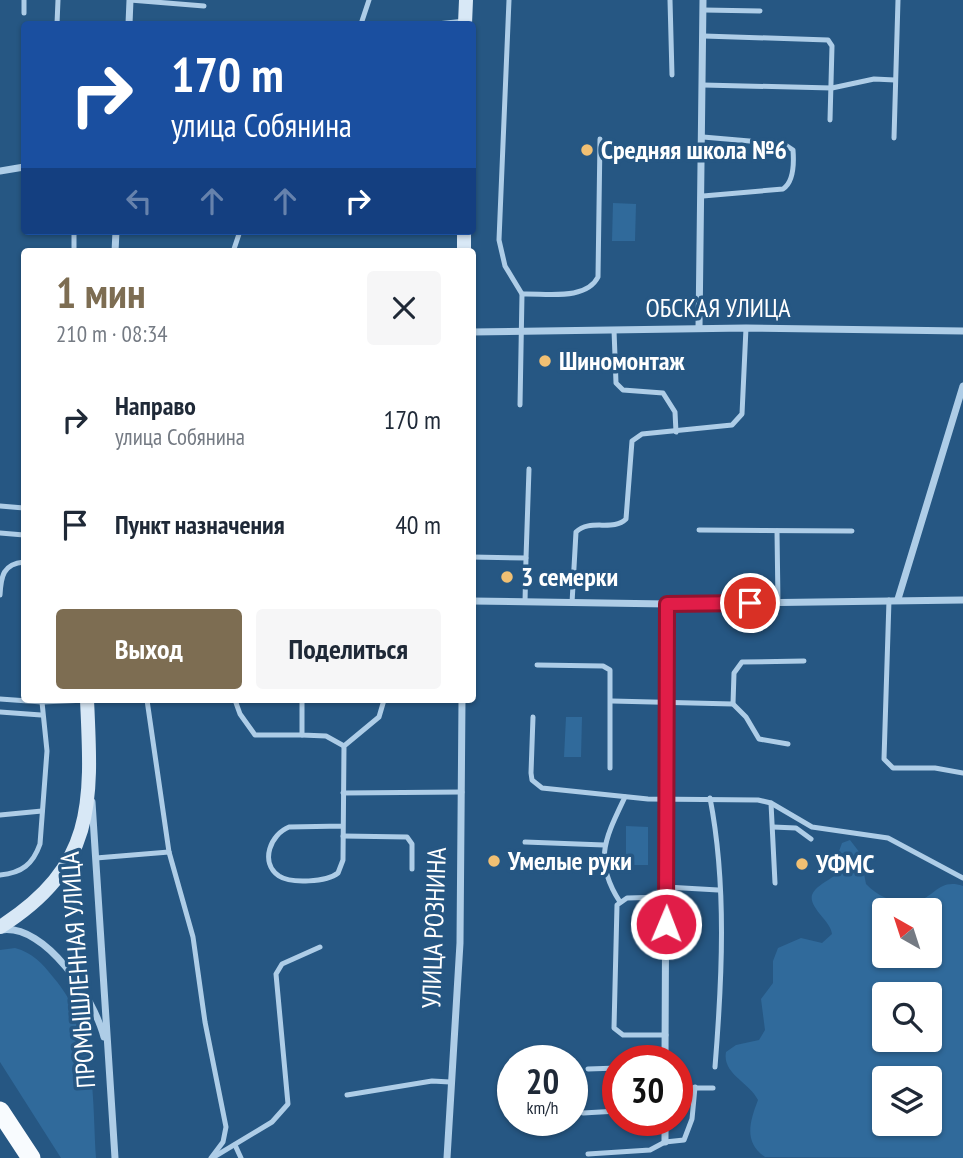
<!DOCTYPE html>
<html lang="ru">
<head>
<meta charset="utf-8">
<style>
	body { margin:0; font-family:"PT Sans Narrow",sans-serif; background:#f6f6f7; color:#1f2937; height:100vh; display:flex; flex-direction:column; font-size:26px; white-space:nowrap }
	* { box-sizing:border-box; margin:0 }
	p { font-size:23px; color:#747a83 }
	.icon { flex:none; width:38px; height:38px; fill:none; stroke:currentColor; stroke-width:2; stroke-linecap:round; stroke-linejoin:round }
	.map { position:relative; flex:1; overflow:hidden }
	.panel { position:absolute; left:21px; top:248px; width:455px; height:455px; display:flex; flex-direction:column; background:#fff; border-radius:7px; box-shadow:0 2px 5px #0004 }
	.panel>* { flex:none }
	.guide { position:absolute; left:21px; top:21px; width:455px; height:214px; border-radius:7px; box-shadow:0 2px 5px #0004; background:#1a4fa0; color:#fff; overflow:hidden }
	.needle { width:46px; rotate:321deg }
	.tools { position:absolute; left:872px; top:898px; display:grid; gap:14px }
	.tools a { display:grid; place-items:center; width:70px; height:70px; border-radius:7px; background:#fff; box-shadow:0 2px 5px #0004; font-size:35px }
	.speed { position:absolute; left:497px; top:1045px; display:flex; gap:14px; font-size:35px; font-weight:700; text-align:center }
	.speed>* { display:grid; place-content:center; width:91px; height:91px; border-radius:50%; background:#fff; box-shadow:0 2px 5px #0004; line-height:1 }
	.speed small { font-size:18px; font-weight:400 }
	.speed .limit { border:10px solid #d22; background:#fff; color:#111 }
	.pin { position:absolute; display:grid; place-items:center; width:60px; height:60px; color:#fff; margin:-30px; border:4px solid #fff; border-radius:50%; box-shadow:0 2px 7px #0007 }
	.me { position:absolute; width:77px; margin:-38px; rotate:1deg; stroke-linejoin:round; filter:drop-shadow(0 0 5px #0008) }
	.turn { display:flex; align-items:center; gap:24px; height:147px; padding:0 35px; font-size:32px }
	.turn .icon { width:91px; height:91px; stroke-width:2.5 }
	.turn b { display:block; font-size:49px; line-height:60px }
	.lanes { display:flex; align-items:center; height:66px; padding:0 35px; background:#0003; justify-content:center; gap:35px; direction:ltr }
	.lanes .off { opacity:.35 }
	.round { display:grid; place-items:center; flex:none; width:74px; height:74px; border-radius:7px; background:#f6f6f7 }
	.summary { display:flex; align-items:center; justify-content:space-between; height:119px; padding:0 35px }
	h1 { font-size:42px; font-weight:800; line-height:52px; color:#7d6d52 }
	.button { display:flex; gap:14px; margin-top:auto; padding:14px 35px }
	.button a { flex:1; height:80px; border-radius:7px; background:#7d6d52; color:#fff; font-size:28px; font-weight:800; line-height:80px; text-align:center }
	.button a+a { background:#f6f6f7; color:#1f2937 }
	ul { padding:0; list-style:none }
	li { display:flex; align-items:center; gap:21px; height:105px; padding:0 35px }
	li div { flex:1 }
	li b { display:block; font-size:26px }
	li em { font-style:normal }
	.map>svg:first-child { display:block }
	.green { fill:#306a9b; fill-rule:evenodd }
	.lines { fill:none; stroke-linecap:round; stroke-linejoin:round }
	.service { stroke:#aecde7; stroke-width:5 }
	.minor { stroke:#aecde7; stroke-width:7 }
	.secondary { stroke:#d8e8f6; stroke-width:14 }
	.trunk { stroke:#f8fbfe; stroke-width:19 }
	.route-casing { stroke:#92132f; stroke-width:18 }
	.route { stroke:#e11d48; stroke-width:12 }
	.poi-dot { fill:#f1c073; stroke:#265783; stroke-width:2.5 }
	.labels { text-anchor:middle; stroke-width:7; stroke-linejoin:round; paint-order:stroke }
	.poi-label { font-size:26px; font-weight:bold; fill:#fff; stroke:#265783; text-anchor:start }
	.street-label { font-size:26px; fill:#fff; stroke:#265783 }
</style>
</head>
<body>
<div class="map">
<svg width="963" height="1158" viewBox="0 0 963 1158">
	<rect width="100%" height="100%" fill="#265783"/>
	<g class="green">
		<path d="M613,203L636,204L635,241H612Z"/>
		<path d="M566,717H582L581,757H564Z"/>
		<path d="M626,826L648,827V865H626Z"/>
		<path d="M850,840L860,853L866,884C879,898 898,905 917,901C935,897 939,878 963,886V1158L765,1157C743,1142 750,1121 758,1100C749,1082 722,1074 726,1052L736,1045L759,1040L765,1030L761,999L773,983V961L778,948L801,938L822,943L832,934C831,920 802,904 815,890C820,884 831,879 838,873V854L842,843ZM929,910V956H884V910ZM929,994V1040H884V994ZM929,1078V1124H884V1078Z"/>
		<path d="M15,948C33,953 42,963 53,977C97,1028 92,1095 96,1158H61L0,1062V950Z"/>
	</g>
	<g class="lines">
		<g class="service">
			<path d="M130,0L204,6"/>
			<path d="M509,0L499,240L505,266L522,294L520,405"/>
			<path d="M670,0L672,75"/>
			<path d="M704,10L760,11"/>
			<path d="M24,13V0"/>
			<path d="M57,24L58,0"/>
			<path d="M361,24L369,0"/>
			<path d="M437,24L465,21"/>
			<path d="M704,36L828,40L832,46L830,120"/>
			<path d="M703,85L832,88L874,79L895,80"/>
			<path d="M894,138L898,0"/>
			<path d="M703,196L783,189C794,182 794,163 793,150L784,144L703,137"/>
			<path d="M115,251L130,252"/>
			<path d="M74,252V231"/>
			<path d="M233,252L240,231"/>
			<path d="M522,294C546,293 586,301 598,277L600,139"/>
			<path d="M614,330L616,383L623,390L663,393L675,412L676,432"/>
			<path d="M0,506L24,508"/>
			<path d="M699,530L852,531"/>
			<path d="M777,531L778,603"/>
			<path d="M0,533L24,535"/>
			<path d="M472,557L526,558L525,602"/>
			<path d="M526,558L529,469"/>
			<path d="M0,595C1,576 3,564 24,562"/>
			<path d="M889,600L884,759L893,768H935L963,773"/>
			<path d="M572,603L576,532C590,518 613,532 626,519L632,441L642,434L732,425L742,414L746,328"/>
			<path d="M537,665L603,666L610,670V768"/>
			<path d="M0,699L42,702L87,700"/>
			<path d="M147,700L169,852L193,937L205,1022L226,1127L223,1142L211,1158"/>
			<path d="M235,700L240,714L255,735H302"/>
			<path d="M302,700V735L326,736L344,746"/>
			<path d="M612,701L733,704L734,673L742,662L804,661"/>
			<path d="M733,704L746,717L759,739L788,744"/>
			<path d="M0,712L41,715"/>
			<path d="M533,717L531,773L532,780L542,788L648,799L758,800L771,803L812,827L888,838L963,878"/>
			<path d="M343,793L462,792"/>
			<path d="M710,798C727,885 722,980 715,1067"/>
			<path d="M771,803L775,883"/>
			<path d="M0,815L42,811"/>
			<path d="M343,826L289,827C271,834 259,862 279,876C291,884 327,882 338,873L343,860L344,746L379,717L384,700"/>
			<path d="M773,827L796,828L811,839"/>
			<path d="M343,836L407,837L412,844V869"/>
			<path d="M525,842L604,845"/>
			<path d="M96,858L169,852"/>
			<path d="M0,875C22,873 33,864 40,844L47,751L42,702"/>
			<path d="M666,887L718,890"/>
			<path d="M620,902C593,860 605,839 625,797"/>
			<path d="M666,1035H623L614,1028L617,905L627,898L666,897"/>
			<path d="M588,1069L618,1068"/>
			<path d="M677,1088H713"/>
			<path d="M347,1095L432,1081L450,1082"/>
			<path d="M583,1113L618,1111"/>
			<path d="M235,1145L241,1158"/>
			<path d="M588,1154L650,1150L665,1142L684,1140L692,1119L695,1087"/>
			<path d="M214,1157L272,1122L288,1104L276,974L282,964L320,947"/>
		</g>
		<g class="minor">
			<path d="M129,24L130,0"/>
			<path d="M0,171L24,167"/>
			<path d="M115,252L116,231"/>
			<path d="M699,328L703,0"/>
			<path d="M472,332L746,328L963,331"/>
			<path d="M898,599L963,386"/>
			<path d="M472,601L667,604L963,600"/>
			<path d="M92,802L115,1158"/>
			<path d="M1,930C46,923 94,999 104,1037"/>
			<path d="M665,1060L667,604"/>
			<path d="M665,1120V1142"/>
			<path d="M447,1158L460,943L462,700"/>
		</g>
		<g class="secondary">
			<path d="M465,24L466,0"/>
			<path d="M464,252V231"/>
			<path d="M0,927C96,866 92,803 87,700"/>
		</g>
		<path class="trunk" d="M0,1111L31,1158"/>
	</g>
	<g class="lines">
		<defs>
			<path id="route" d="M666,924L667,604L750,603"/>
		</defs>
		<use href="#route" class="route-casing"/>
		<use href="#route" class="route"/>
	</g>
	<g class="poi-dot">
		<circle cx="587" cy="150" r="7"/>
		<circle cx="545" cy="361" r="7"/>
		<circle cx="507" cy="577" r="7"/>
		<circle cx="494" cy="861" r="7"/>
		<circle cx="802" cy="864" r="7"/>
	</g>
	<g class="labels">
		<g class="poi-label">
			<text x="601" y="159">Средняя школа №6</text>
			<text x="559" y="370">Шиномонтаж</text>
			<text x="521" y="586">3 семерки</text>
			<text x="508" y="870">Умелые руки</text>
			<text x="816" y="873">УФМС</text>
		</g>
		<g class="street-label">
			<text x="718" y="317">ОБСКАЯ УЛИЦА</text>
			<text transform="translate(434 928) rotate(-88)" y="9">УЛИЦА РОЗНИНА</text>
			<text transform="translate(78 970) rotate(-94)" y="9">ПРОМЫШЛЕННАЯ УЛИЦА</text>
		</g>
	</g>
</svg>
<div class="tools">
<a><svg class="needle" viewBox="-14 -14 28 28"><path d="M0-13l5 13h-10z" fill="#e53935"/><path d="M0 13l5-13h-10z" fill="#747a83"/></svg></a>
<a><svg class="icon" aria-label="search" viewBox="0 0 24 24"><circle cx="10" cy="10" r="6"/><path d="M15 15l6 6"/></svg></a>
<a><svg class="icon" aria-label="layers" viewBox="0 0 24 24"><path d="M12 4l9 5-9 5-9-5zM3 14l9 5 9-5"/></svg></a>
</div>
<div class="speed"><div>20<small>km/h</small></div><div class="limit">30</div></div>
<div class="pin" style="left:750px;top:603px;background:#d93025"><svg class="icon" aria-label="arrive" viewBox="0 0 24 24"><path d="M6 21V4h12l-3 4 3 4H6"/></svg></div>
<svg class="me" style="left:666px;top:924px" viewBox="-20 -20 40 40"><circle r="17" fill="#e11d48" stroke="#fff" stroke-width="3"/><path d="M0-11L8 9 0 5-8 9z" fill="#fff"/></svg>
<div class="guide">
<div class="turn"><svg class="icon" aria-label="right" viewBox="0 0 24 24"><path d="M7 20v-9h11M14 6l5 5-5 5"/></svg><div><b>170 m</b>улица Собянина</div></div>
<div class="lanes"><svg class="icon off" aria-label="left" viewBox="0 0 24 24"><path d="M17 20v-9H6M10 6l-5 5 5 5"/></svg><svg class="icon off" aria-label="ahead" viewBox="0 0 24 24"><path d="M12 20V5M6 11l6-6 6 6"/></svg><svg class="icon off" aria-label="ahead" viewBox="0 0 24 24"><path d="M12 20V5M6 11l6-6 6 6"/></svg><svg class="icon" aria-label="right" viewBox="0 0 24 24"><path d="M7 20v-9h11M14 6l5 5-5 5"/></svg></div>
</div>
<section class="panel">
<div class="summary"><div><h1>1 мин</h1><p>210 m · 08:34</p></div><a class="round"><svg class="icon" aria-label="close" viewBox="0 0 24 24"><path d="M6 6l12 12M18 6L6 18"/></svg></a></div>
<ul>
<li><svg class="icon" aria-label="right" viewBox="0 0 24 24"><path d="M7 20v-9h11M14 6l5 5-5 5"/></svg><div><b>Направо</b><p>улица Собянина</p></div><em>170 m</em></li>
<li><svg class="icon" aria-label="arrive" viewBox="0 0 24 24"><path d="M6 21V4h12l-3 4 3 4H6"/></svg><div><b>Пункт назначения</b></div><em>40 m</em></li>
</ul>
<div class="button"><a>Выход</a><a>Поделиться</a></div>
</section>
</div>
</body>
</html>
